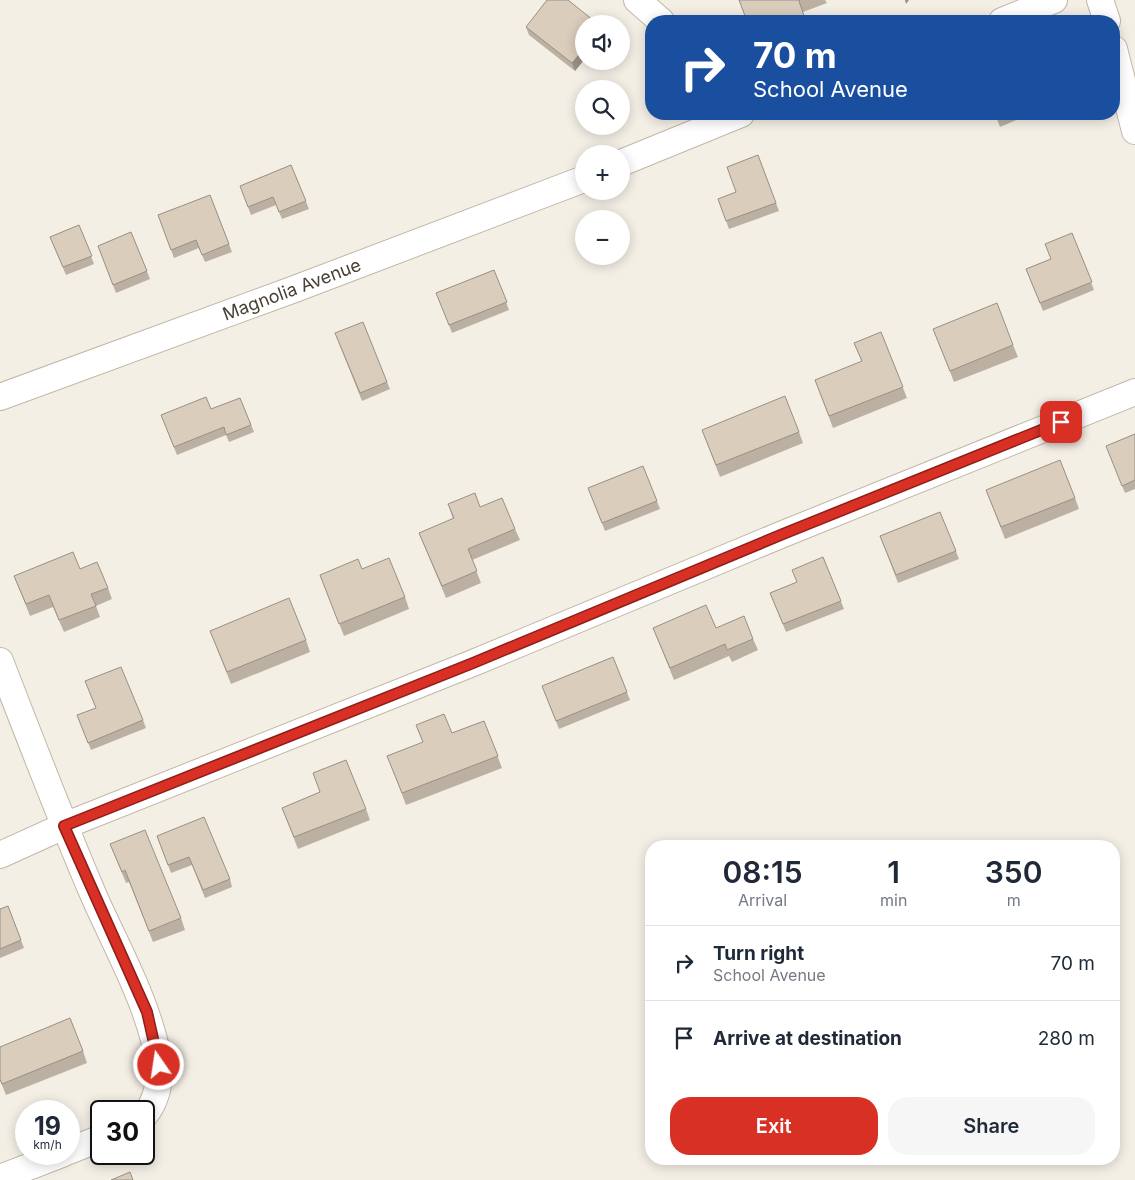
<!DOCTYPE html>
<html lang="en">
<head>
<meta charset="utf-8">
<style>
	body { margin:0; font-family:Inter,sans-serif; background:#f6f6f7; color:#1f2937; height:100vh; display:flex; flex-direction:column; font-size:19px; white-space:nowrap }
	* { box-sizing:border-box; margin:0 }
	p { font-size:16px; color:#747a83 }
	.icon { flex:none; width:28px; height:28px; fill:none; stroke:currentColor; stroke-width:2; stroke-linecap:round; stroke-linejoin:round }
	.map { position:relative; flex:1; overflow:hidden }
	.panel { position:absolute; left:645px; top:840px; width:475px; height:325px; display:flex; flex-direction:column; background:#fff; border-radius:20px; box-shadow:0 2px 12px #0003 }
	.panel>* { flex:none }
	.banner { position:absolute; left:645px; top:15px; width:475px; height:105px; border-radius:20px; box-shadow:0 2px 12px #0003; background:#1a4fa0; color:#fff; overflow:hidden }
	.buttons { position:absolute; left:575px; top:15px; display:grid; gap:10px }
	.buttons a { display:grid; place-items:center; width:55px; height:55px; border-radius:50%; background:#fff; box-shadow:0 2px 12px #0003; font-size:25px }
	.speed { position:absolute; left:15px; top:1100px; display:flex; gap:10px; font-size:25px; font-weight:700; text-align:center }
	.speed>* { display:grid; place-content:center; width:65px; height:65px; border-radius:50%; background:#fff; box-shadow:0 2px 12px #0003; line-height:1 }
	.speed small { font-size:12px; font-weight:400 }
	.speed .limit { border:2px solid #111; border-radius:8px; background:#fff; color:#111 }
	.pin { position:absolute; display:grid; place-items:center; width:42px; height:42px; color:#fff; margin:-21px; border-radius:10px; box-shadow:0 2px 8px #0006 }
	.me { position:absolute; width:55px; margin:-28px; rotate:347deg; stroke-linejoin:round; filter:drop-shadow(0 0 4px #0008) }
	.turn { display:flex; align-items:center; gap:18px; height:105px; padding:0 25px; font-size:22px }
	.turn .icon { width:65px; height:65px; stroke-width:2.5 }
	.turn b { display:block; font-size:35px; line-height:42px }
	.eta { display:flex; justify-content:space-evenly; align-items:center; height:85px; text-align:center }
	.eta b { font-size:30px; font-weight:600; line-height:35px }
	.cta { display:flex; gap:10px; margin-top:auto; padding:10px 25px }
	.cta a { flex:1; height:58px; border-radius:20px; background:#d93025; color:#fff; font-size:20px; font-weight:600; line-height:58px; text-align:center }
	.cta a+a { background:#f6f6f7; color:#1f2937 }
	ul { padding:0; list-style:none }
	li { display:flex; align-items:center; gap:15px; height:75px; padding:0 25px; border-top:1px solid #e0e1e3 }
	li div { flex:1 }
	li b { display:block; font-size:19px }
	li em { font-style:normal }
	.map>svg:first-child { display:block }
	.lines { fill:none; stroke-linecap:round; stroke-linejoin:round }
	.minor-casing { stroke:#c1b7a7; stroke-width:28 }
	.minor { stroke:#fff; stroke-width:26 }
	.wall { fill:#bbb0a2 }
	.shaded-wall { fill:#999084 }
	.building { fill:#dacdbc; stroke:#999084 }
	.route-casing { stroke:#8d1f18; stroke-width:12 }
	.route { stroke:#d93025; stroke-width:9 }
	.labels { text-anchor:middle; stroke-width:4; stroke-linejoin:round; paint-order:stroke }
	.street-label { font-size:18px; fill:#483f34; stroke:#fff }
</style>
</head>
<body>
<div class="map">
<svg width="1135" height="1180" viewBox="0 0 1135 1180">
	<rect width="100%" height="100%" fill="#f4efe5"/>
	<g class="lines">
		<defs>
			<g id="minor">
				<path d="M637,0L661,21"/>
				<path d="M1100,0L1107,21"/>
				<path d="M1002,21L1054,0"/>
				<path d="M1114,49L1135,131"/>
				<path d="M621,163L741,114"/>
				<path id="s1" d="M0,397L292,290L584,179"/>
				<path d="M0,661C30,739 60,817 93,894C117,949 149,1003 159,1063C161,1082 156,1102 144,1116"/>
				<path d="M0,855L64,826L473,663L783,534L1135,392"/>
				<path d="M69,1151L101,1138"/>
				<path d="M0,1178L62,1154"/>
			</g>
		</defs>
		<use href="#minor" class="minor-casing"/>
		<use href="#minor" class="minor"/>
	</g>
	<g class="wall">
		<path d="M739,0H825L827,3L803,12L806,21H747Z"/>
		<path d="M584,24V60L575,71L529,35L526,27Z"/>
		<path d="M995,114H1030L1000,127Z"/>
		<path d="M758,155L779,211L729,229L718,199L736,192Z"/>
		<path d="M291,165L309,209L282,219L276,205L251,215L240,186Z"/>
		<path d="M210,195L232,252L205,262L199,248L174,258L158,215Z"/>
		<path d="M79,225L94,264L66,275L50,237Z"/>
		<path d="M131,232L150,279L116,293L98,246Z"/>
		<path d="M1072,233L1094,290L1043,311L1026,269L1051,259Z"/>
		<path d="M494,270L509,310L452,333L436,293Z"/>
		<path d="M933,329L1013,345L1018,357L954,382Z"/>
		<path d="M881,332L907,398L833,428L815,380L862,362L854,343Z"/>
		<path d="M338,341L387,382L390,389L362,401Z"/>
		<path d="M240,398L254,432L229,442L226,435L177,455L161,415L211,409Z"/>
		<path d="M702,430L799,432L803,443L720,477Z"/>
		<path d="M1135,434V489L1125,493L1106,446Z"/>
		<path d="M643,466L660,509L605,531L588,488Z"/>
		<path d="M986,490L1075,498L1079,509L1005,539Z"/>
		<path d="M448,504L480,507L515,529L520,540L472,560L481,583L446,598L419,533L453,519Z"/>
		<path d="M940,512L959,559L898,583L880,536Z"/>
		<path d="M823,557L844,609L786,632L770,593L797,582Z"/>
		<path d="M80,569L108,588L112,599L96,606L100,617L64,632L53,607L30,616L14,576Z"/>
		<path d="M362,569L405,597L409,609L344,636L320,575Z"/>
		<path d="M653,628H716L753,639L758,650L732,662L729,656L674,680Z"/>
		<path d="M210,631L306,640L310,652L231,684Z"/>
		<path d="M613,657L630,700L559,729L542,686Z"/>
		<path d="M77,715L143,720L146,728L91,750Z"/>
		<path d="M484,721L502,768L406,805L392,768L423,743L416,725L452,733Z"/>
		<path d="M313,773L366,809L370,820L298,849L282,808L320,792Z"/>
		<path d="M157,836L230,879L232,887L205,898L192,865L171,873Z"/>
		<path d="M110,844L181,918L185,930L153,942L129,882L126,883Z"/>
		<path d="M8,906L24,948L0,958V909Z"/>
		<path d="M0,1047L83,1051L87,1063L6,1095L0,1080Z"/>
	</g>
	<g class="shaded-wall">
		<path d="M905,0H909L906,4Z"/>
		<path d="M584,49V60L575,71L572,63Z"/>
	</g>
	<g class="building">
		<path d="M547,0H568L598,24H584V49L572,63L526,27Z"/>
		<path d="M739,0H800L799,1L804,16L789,21H747Z"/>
		<path d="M995,114H1009L997,119Z"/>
		<path d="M758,155L776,203L726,221L718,199L736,192L727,167Z"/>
		<path d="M291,165L306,201L279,212L273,197L248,207L240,186Z"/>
		<path d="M210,195L229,244L202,255L196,240L171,250L158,215Z"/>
		<path d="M79,225L92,256L63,267L50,237Z"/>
		<path d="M131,232L147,271L113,285L98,246Z"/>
		<path d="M1072,233L1092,282L1040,303L1026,269L1051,259L1045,244Z"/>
		<path d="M494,270L507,302L449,325L436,293Z"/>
		<path d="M997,303L1013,345L950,371L933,329Z"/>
		<path d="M363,322L387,382L360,393L335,333Z"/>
		<path d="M881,332L903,387L829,416L815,380L862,361L854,343Z"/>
		<path d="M785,396L799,432L716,465L702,430Z"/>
		<path d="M206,397L211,409L240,398L251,425L226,435L224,427L174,447L161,415Z"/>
		<path d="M1135,434V480L1122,486L1106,446Z"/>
		<path d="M1060,460L1075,498L1001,527L986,490Z"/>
		<path d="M643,466L657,501L602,523L588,488Z"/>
		<path d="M475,493L480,507L502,498L515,529L468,549L477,571L442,586L419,533L454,518L448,504Z"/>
		<path d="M940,512L956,551L896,575L880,536Z"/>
		<path d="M73,552L80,569L97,562L108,588L91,594L96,606L59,620L49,595L26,604L14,576Z"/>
		<path d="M823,557L841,601L783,624L770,593L797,582L792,570Z"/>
		<path d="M389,558L405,597L339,624L320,575L358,559L362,569Z"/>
		<path d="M289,598L306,640L227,672L210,631Z"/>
		<path d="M706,605L716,628L744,616L753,639L727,650L725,644L670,668L653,628Z"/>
		<path d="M613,657L627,692L556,721L542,686Z"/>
		<path d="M121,667L143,720L88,743L77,715L96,708L85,681Z"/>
		<path d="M444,714L452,733L484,721L498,756L402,793L387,756L423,742L416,725Z"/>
		<path d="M346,760L366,809L294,837L282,808L320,792L313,773Z"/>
		<path d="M204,817L230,879L203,890L189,857L168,865L157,836Z"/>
		<path d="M145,830L181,918L149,931L125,870L122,872L110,844Z"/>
		<path d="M8,906L21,940L0,949V909Z"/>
		<path d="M70,1018L83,1051L2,1084L0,1079V1047Z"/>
		<path d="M130,1172L133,1180H111Z"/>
	</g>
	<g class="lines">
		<defs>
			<path id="route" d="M159,1065L147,1012L64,826L473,663L783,534L1061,422"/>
		</defs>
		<use href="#route" class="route-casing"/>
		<use href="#route" class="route"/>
	</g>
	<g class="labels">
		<g class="street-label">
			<text dy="6" stroke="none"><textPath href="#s1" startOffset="311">Magnolia Avenue</textPath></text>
		</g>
	</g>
</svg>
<div class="buttons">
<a><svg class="icon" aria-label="sound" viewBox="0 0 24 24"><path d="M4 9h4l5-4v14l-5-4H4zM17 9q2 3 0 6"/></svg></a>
<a><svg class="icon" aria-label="search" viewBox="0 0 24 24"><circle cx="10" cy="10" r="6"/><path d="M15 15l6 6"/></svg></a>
<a>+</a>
<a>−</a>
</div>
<div class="speed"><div>19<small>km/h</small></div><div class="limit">30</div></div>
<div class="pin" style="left:1061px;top:422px;background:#d93025"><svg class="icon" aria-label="arrive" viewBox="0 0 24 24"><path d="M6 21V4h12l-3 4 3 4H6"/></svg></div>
<svg class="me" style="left:159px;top:1065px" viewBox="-20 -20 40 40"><circle r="17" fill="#d93025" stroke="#fff" stroke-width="3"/><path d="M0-11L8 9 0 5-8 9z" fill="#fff"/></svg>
<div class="banner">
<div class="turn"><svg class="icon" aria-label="right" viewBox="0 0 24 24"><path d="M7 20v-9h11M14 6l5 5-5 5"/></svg><div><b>70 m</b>School Avenue</div></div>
</div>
<section class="panel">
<div class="eta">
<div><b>08:15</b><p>Arrival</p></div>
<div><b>1</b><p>min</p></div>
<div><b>350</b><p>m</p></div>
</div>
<ul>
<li><svg class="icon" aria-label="right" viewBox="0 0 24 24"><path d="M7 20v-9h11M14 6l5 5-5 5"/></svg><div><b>Turn right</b><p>School Avenue</p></div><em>70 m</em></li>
<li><svg class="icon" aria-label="arrive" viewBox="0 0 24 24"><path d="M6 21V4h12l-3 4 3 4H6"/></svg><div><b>Arrive at destination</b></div><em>280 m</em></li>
</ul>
<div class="cta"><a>Exit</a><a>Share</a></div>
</section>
</div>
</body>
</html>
